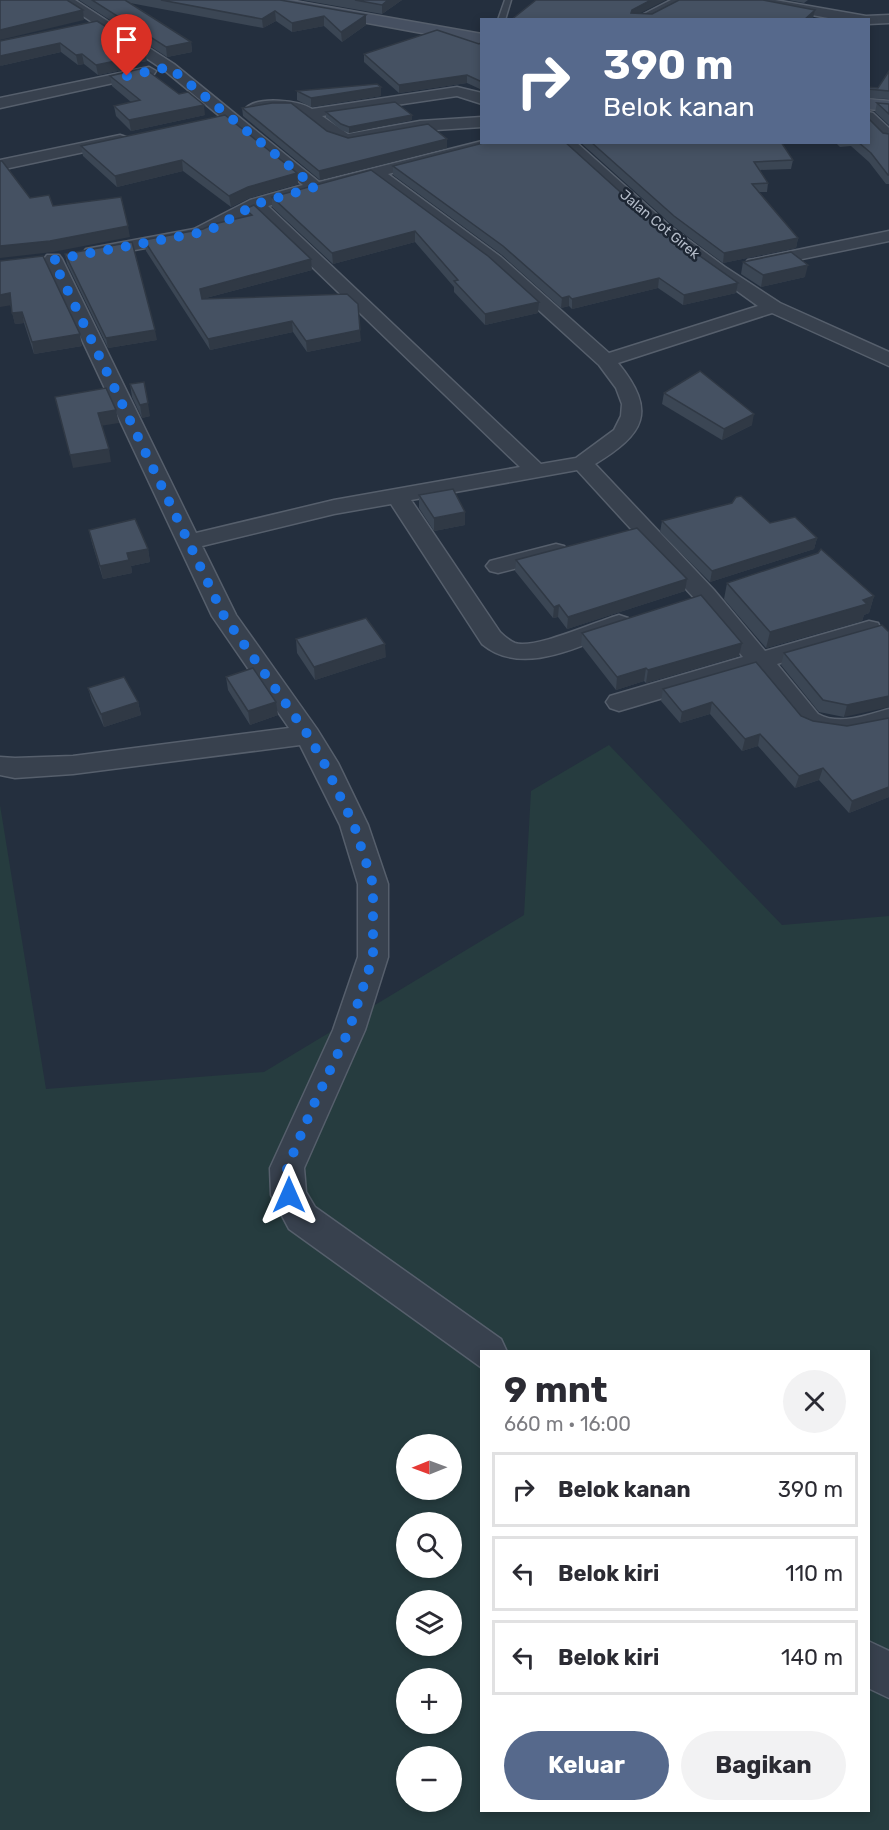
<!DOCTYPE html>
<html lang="id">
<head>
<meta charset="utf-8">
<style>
	body { margin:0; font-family:Rubik,sans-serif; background:#f2f2f3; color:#2b2b33; height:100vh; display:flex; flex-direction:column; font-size:22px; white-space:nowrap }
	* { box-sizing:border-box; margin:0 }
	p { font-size:20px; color:#7c7c81 }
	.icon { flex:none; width:33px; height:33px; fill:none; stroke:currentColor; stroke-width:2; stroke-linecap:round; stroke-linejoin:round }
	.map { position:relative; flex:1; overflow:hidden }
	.side { position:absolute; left:480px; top:1350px; width:390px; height:462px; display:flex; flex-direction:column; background:#fff; border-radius:0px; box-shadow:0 3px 9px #0003 }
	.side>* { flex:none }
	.hud { position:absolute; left:480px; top:18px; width:390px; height:126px; border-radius:0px; box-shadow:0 3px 9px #0003; background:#56698c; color:#fff; overflow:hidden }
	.needle { width:39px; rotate:269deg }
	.controls { position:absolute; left:396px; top:1434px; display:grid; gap:12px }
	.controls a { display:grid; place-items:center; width:66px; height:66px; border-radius:50%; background:#fff; box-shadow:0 3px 9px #0003; font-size:30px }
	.pin { position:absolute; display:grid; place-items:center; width:51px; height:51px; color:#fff; margin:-62px -26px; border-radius:50% 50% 50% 0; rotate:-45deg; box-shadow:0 0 6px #0007 }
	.pin .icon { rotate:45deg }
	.me { position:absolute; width:66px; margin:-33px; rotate:0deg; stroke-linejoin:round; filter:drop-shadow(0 0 4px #0008) }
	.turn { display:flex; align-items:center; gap:21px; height:126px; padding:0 24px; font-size:27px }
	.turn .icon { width:78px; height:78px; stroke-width:2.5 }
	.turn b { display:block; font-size:42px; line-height:51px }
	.round { display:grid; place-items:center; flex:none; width:63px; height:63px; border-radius:32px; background:#f2f2f3 }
	.head { display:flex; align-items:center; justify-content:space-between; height:102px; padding:0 24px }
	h1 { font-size:36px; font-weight:700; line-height:45px }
	.cta { display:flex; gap:12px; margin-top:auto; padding:12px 24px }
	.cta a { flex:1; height:69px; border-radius:36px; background:#56698c; color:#fff; font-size:24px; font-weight:700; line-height:69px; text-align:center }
	.cta a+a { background:#f2f2f3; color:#2b2b33 }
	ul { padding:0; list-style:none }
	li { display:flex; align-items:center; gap:18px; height:75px; margin:0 12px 9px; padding:0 12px; border:3px solid #e1e1e2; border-radius:0px }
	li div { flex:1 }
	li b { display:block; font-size:22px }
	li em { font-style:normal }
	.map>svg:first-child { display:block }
	.green { fill:#263c3f; fill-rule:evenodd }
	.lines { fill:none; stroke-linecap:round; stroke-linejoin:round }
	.lane-casing { stroke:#565f6c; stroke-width:3 }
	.street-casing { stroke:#565f6c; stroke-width:3 }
	.secondary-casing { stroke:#565f6c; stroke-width:3 }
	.lane { fill:#38414e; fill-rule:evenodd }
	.street { fill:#38414e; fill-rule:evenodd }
	.secondary { fill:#465061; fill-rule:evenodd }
	.wall { fill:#3b4654 }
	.shaded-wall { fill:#303945 }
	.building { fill:#455162; stroke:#303945; stroke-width:1.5 }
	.route { stroke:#1a73e8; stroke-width:10; stroke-dasharray:0 18 }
	.labels { text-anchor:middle; stroke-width:5; stroke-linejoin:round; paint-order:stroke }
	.far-street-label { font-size:14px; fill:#b4bcc9; stroke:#1d2633 }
</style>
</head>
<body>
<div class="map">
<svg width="889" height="1830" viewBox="0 0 889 1830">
	<rect width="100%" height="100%" fill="#242f3e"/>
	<path class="green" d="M609,745L782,925L889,916V1830H0V805L46,1089L264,1072L524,915L531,791ZM482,1352H868V1810H482ZM406,1444H452V1490H406ZM406,1522H452V1568H406ZM406,1600H452V1646H406ZM406,1678H452V1724H406ZM406,1756H452V1802H406Z"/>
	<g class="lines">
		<defs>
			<path id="lane" d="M505,0H511L505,20H498Z"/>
			<g id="street">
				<path d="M59,0H75L174,64L319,182L482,141L505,142L503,145L388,174L501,257L609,353L758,306L659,235L558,142H576L671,227L725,267L780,303L889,352V366L772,313L618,363C658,412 644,434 595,464L714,590L765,651L869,621L878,623L881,629L878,635L777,664L818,714C840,726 866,715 889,709V727C857,735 830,743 800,726L754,671L619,711L610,708L606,702L610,696L743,657L696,600L577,470L411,500L500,632C504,636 510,641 515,643C534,650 597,621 619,615L628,618L631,623L628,628C584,643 524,679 482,644L391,504L334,514L202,546L236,615L317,729L338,763L368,825L388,884V957L365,1030L304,1168L306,1192L315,1207L501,1339L507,1352H482V1368L289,1229L271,1195L270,1168L333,1030L358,957V884L340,825L300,745L73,774L15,778L0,775V757L15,758L73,756L289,728L212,616L44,259L47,255H59L62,259L196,533L334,500L520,467L255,212L204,237L92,258L86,257L83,253L86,249L194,229L250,200L303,185L164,70ZM372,178L489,265L599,365L616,388L622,404L621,416L614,430L576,458L541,464L268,206Z"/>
				<path d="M671,0H689L650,20H632Z"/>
				<path d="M745,0H775L866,16L889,15V23L868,24V20H839L752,4Z"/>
				<path d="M149,67L156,71L154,74L0,108V98Z"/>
				<path d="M457,87L482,93V104L457,96L322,116L348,134L420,121L482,117V127L420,131L345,144L301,117L294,110L254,113L246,108C258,96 299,100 312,109Z"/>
				<path d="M868,112L873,113L889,128V142L883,140L868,125Z"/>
				<path d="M120,135L126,137L128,140L126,143L0,170V160Z"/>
				<path d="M889,231V241L754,269L748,268L745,264L748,260L754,259Z"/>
				<path d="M556,544L564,546L568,551L564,556L498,573L490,571L486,566L490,561Z"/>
				<path d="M868,1641L889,1651V1698L868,1688Z"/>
			</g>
			<g id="secondary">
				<path d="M257,0H289L482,34V44L264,4Z"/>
				<path d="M868,99L889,101V111L868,109Z"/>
			</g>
		</defs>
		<use href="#lane" class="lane-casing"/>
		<use href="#street" class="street-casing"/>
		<use href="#secondary" class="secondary-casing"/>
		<use href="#lane" class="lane"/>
		<use href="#street" class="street"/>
		<use href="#secondary" class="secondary"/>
	</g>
	<g class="wall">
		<path d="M79,0H280L366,25L342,42L324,26L292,32L276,21L263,28L130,3L191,42L192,52L167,57Z"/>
		<path d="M302,0H402L382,14Z"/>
		<path d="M788,0H808L804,3Z"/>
		<path d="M97,21L147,61L131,64L132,68L98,75L84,64L78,65L61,52L0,66Z"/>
		<path d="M482,42V90L467,83L399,93L364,62V54L479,44Z"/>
		<path d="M889,71V99L868,98V87L878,88Z"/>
		<path d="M110,76L205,115L131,131L116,116L114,106L131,102L112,86Z"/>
		<path d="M381,87V96L311,107L297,100V91Z"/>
		<path d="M877,103L889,104V125L875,112Z"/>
		<path d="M242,108L327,131L348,138L447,139V148L320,180L243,116Z"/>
		<path d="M326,112L412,115V120L349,133L341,130L326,117Z"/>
		<path d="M883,133L889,134V184H886L869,162L851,146L840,147L835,142H868Z"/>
		<path d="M580,142H781L793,160L791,169L760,170L768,183L767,192H759L798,238L796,248L723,263L672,225Z"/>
		<path d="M81,146L297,173L298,184L249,198L231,207L183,171L117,187L83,156Z"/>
		<path d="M393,166L659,227L738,283L736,293L683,305L658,288L572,309L569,306L561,308L502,255L393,175Z"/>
		<path d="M371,170L539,302L538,313L485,325L454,292V287L415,242L333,264L272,207V197Z"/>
		<path d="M254,205L312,270L202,299L347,294L361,341L307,352L293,332L210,350L146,251L144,240L203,229L246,216L245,209Z"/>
		<path d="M65,254L157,340L108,348L67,264Z"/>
		<path d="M0,261L82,346L34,354L24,323L15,324Z"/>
		<path d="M743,262L805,277L761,287L741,274Z"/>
		<path d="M130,384L150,416L142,418L132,397Z"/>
		<path d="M664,393L752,425L722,440L662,404Z"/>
		<path d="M419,495L465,525L434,531L419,508Z"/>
		<path d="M662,521L770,523L817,538L814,549L710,582L660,532Z"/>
		<path d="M89,530L148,549L150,562L131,566L132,573L103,579L92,543Z"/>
		<path d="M516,560L685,591L567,629L558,617L553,618L515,571Z"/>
		<path d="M727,583L874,596L869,613L864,615L862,621L766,648L724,599Z"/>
		<path d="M889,632L844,717L819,712L781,665L784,653Z"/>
		<path d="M582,633L739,656L646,683L644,681L616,690L581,645Z"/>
		<path d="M296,639L386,657L315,680L297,653Z"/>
		<path d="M226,677L278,715L250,725L228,690Z"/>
		<path d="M88,688L138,702L141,715L104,727L92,701Z"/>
		<path d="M663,689L801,716L813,721L847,726L889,718V797L849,813L819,780L795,788L758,746L742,751L710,714L680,723L661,701Z"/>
	</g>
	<g class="shaded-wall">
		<path d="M388,0H402L382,14V5Z"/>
		<path d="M651,0H666L631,18L632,10Z"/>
		<path d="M83,10L84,20L0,40V30Z"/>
		<path d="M815,10L813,18L811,20H804Z"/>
		<path d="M275,11L276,21L263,28L262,19Z"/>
		<path d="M366,15V25L342,42L341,32Z"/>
		<path d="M324,16V26L292,32V23Z"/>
		<path d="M191,42L192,52L167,57L166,47Z"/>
		<path d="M60,43L61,52L0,66V56Z"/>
		<path d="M145,51L147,61L131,64L132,68L98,75L96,65L126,55Z"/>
		<path d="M82,54L84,64L78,65L76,55Z"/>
		<path d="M467,75V83L399,93V85Z"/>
		<path d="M381,87V96L311,107V98Z"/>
		<path d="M204,105L205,115L131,131L129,120Z"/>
		<path d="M412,115V120L349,133V127Z"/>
		<path d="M447,139V148L320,180L319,171Z"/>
		<path d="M182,160L183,171L117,187L115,176Z"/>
		<path d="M297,173L298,184L249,198L231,207L229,196L248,187Z"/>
		<path d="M128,226L130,237L53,252L0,258V246Z"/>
		<path d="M415,231V242L333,264L332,253Z"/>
		<path d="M798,238L796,248L723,263L724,253Z"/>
		<path d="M311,259L312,270L202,299L200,289Z"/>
		<path d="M808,265L805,277L761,287L763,275Z"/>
		<path d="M659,278L658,288L572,309V299Z"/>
		<path d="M738,283L736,293L683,305L684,295Z"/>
		<path d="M10,293L12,305L0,307V295Z"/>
		<path d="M569,296V306L561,308L562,298Z"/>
		<path d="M539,302L538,313L485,325V314Z"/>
		<path d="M22,312L24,323L15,324L12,313Z"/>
		<path d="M292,321L293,332L210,350L208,339Z"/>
		<path d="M155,330L157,340L108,348L106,338Z"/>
		<path d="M360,330L361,341L307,352L306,341Z"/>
		<path d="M80,334L82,346L34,354L32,342Z"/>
		<path d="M148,403L150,416L142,418L140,405Z"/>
		<path d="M116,410L119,423L100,426L98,413Z"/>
		<path d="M754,414L752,425L722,440L724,429Z"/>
		<path d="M109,449L111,462L73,468L70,455Z"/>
		<path d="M465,512V525L434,531V518Z"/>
		<path d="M817,538L814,549L710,582L712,571Z"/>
		<path d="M148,549L150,562L131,566L132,573L103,579L100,566L127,553Z"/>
		<path d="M687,579L685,591L567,629L568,617Z"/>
		<path d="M874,596L869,613L864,615L862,621L766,648L770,632Z"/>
		<path d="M559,605L558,617L553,618L554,607Z"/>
		<path d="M742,643L739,656L646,683L648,670Z"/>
		<path d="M385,644L386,657L315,680L314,667Z"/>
		<path d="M646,668L644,681L616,690L617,677Z"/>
		<path d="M889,696V707L844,717L847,705Z"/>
		<path d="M138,702L141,715L104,727L101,714Z"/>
		<path d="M276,702L278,715L250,725L248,711Z"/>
		<path d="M712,702L710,714L680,723L682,712Z"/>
		<path d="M760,734L758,746L742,751L745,739Z"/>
		<path d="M823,768L819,780L795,788L799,776Z"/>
		<path d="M889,787V797L849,813L852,801Z"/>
	</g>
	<g class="building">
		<path d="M0,0H67L83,10L0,30Z"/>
		<path d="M92,0H125L191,42L166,47Z"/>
		<path d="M161,0H280L366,15L341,32L324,16L292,23L275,11L262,19Z"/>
		<path d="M355,0H388L382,5Z"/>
		<path d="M536,0H651L632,10L631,13L652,14L679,0H763L815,10L804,20H511Z"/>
		<path d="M97,21L145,51L126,55L130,58L96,65L82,54L76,55L60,43L0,56V41Z"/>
		<path d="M437,30L479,44L482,42V82L467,75L399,85L364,54Z"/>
		<path d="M144,68L179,94L188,92L204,105L129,120L114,106L140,100L110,76Z"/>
		<path d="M889,71V91L868,89V87L878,88Z"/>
		<path d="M377,84L381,87L311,98L297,91Z"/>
		<path d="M395,102L412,115L349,127L341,124L326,112Z"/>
		<path d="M272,103H291L327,131L348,138L428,124L447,139L319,171L242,108Z"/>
		<path d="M877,103L889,104V114Z"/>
		<path d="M225,115L297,173L248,187L229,196L182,160L115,176L81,146Z"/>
		<path d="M868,118L883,133L889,134V175H888L871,153L858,142H868Z"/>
		<path d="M487,142H565L659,227L738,283L684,295L659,278L572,299L569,296L562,298L503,246L393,166Z"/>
		<path d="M591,142H781L793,160L754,162L768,183L752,184L798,238L724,253L674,216Z"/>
		<path d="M0,161H2L30,198L49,195L53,206L121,197L128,226L50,241L0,246Z"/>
		<path d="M371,170L488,256L539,302L485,314L454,281L458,280L415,231L332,253L272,197Z"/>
		<path d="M254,205L311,259L200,289L202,299L347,294L358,304L360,330L306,341L292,321L208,339L144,240L203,229L214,224L252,215L245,209Z"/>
		<path d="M132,242L155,330L106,338L65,254Z"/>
		<path d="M791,252L808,265L763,275L743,262Z"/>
		<path d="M43,256L80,334L32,342L22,312L12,313L10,293L0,295V261Z"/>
		<path d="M700,371L754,414L724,429L664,393Z"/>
		<path d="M144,382L148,403L140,405L130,384Z"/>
		<path d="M106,388L116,410L98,413L109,449L70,455L55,397Z"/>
		<path d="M453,489L465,512L434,518L419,495Z"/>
		<path d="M741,496L770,523L795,517L817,538L712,571L662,521L732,503L736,497Z"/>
		<path d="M135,519L148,549L127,553L129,560L100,566L89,530Z"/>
		<path d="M637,528L687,579L568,617L559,605L554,607L516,560Z"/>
		<path d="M821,549L874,596L863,600L867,604L770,632L727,583L818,553Z"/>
		<path d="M701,595L742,643L648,670L646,668L617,677L582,633Z"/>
		<path d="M366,618L385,644L314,667L296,639Z"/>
		<path d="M882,625L889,632V696L847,705L823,700L784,653Z"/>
		<path d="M756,662L801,716L813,721L847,726L889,718V787L852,801L823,768L799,776L760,734L745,739L712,702L682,712L663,689Z"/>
		<path d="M253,668L276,702L248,711L226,677Z"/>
		<path d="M124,677L138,702L101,714L88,688Z"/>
	</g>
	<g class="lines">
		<path class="route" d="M127,76L169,67L315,187L256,204L212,229L198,233L53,260L224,616L308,735L324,763L354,825L373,884V957L349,1030L313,1106L287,1168L289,1195"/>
	</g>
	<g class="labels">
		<g class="far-street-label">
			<text transform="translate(660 224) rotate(40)" y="5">Jalan Cot Girek</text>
		</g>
	</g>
</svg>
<div class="controls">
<a><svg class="needle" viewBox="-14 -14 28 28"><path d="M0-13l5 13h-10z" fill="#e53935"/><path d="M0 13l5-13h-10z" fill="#7c7c81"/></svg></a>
<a><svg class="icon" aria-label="search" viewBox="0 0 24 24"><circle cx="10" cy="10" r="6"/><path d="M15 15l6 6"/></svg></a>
<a><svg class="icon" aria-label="layers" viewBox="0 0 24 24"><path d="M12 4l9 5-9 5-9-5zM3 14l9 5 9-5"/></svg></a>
<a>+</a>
<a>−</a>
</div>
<div class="pin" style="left:127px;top:76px;background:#d93025"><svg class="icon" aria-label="arrive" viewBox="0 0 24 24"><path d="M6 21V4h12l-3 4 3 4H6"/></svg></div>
<svg class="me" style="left:289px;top:1195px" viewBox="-20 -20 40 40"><path d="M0-17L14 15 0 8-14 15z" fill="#1a73e8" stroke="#fff" stroke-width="4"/></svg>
<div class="hud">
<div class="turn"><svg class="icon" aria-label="right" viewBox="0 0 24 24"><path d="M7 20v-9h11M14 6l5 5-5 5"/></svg><div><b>390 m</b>Belok kanan</div></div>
</div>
<section class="side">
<div class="head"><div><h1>9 mnt</h1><p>660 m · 16:00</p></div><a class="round"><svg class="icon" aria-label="close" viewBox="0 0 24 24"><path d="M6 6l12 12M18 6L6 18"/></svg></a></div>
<ul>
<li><svg class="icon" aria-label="right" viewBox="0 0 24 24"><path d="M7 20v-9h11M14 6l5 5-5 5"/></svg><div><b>Belok kanan</b></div><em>390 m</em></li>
<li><svg class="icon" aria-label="left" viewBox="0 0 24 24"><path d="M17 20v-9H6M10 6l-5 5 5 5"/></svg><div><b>Belok kiri</b></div><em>110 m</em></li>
<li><svg class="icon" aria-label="left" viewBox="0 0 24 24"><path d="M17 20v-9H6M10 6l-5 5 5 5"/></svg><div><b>Belok kiri</b></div><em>140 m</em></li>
</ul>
<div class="cta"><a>Keluar</a><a>Bagikan</a></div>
</section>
</div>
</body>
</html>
